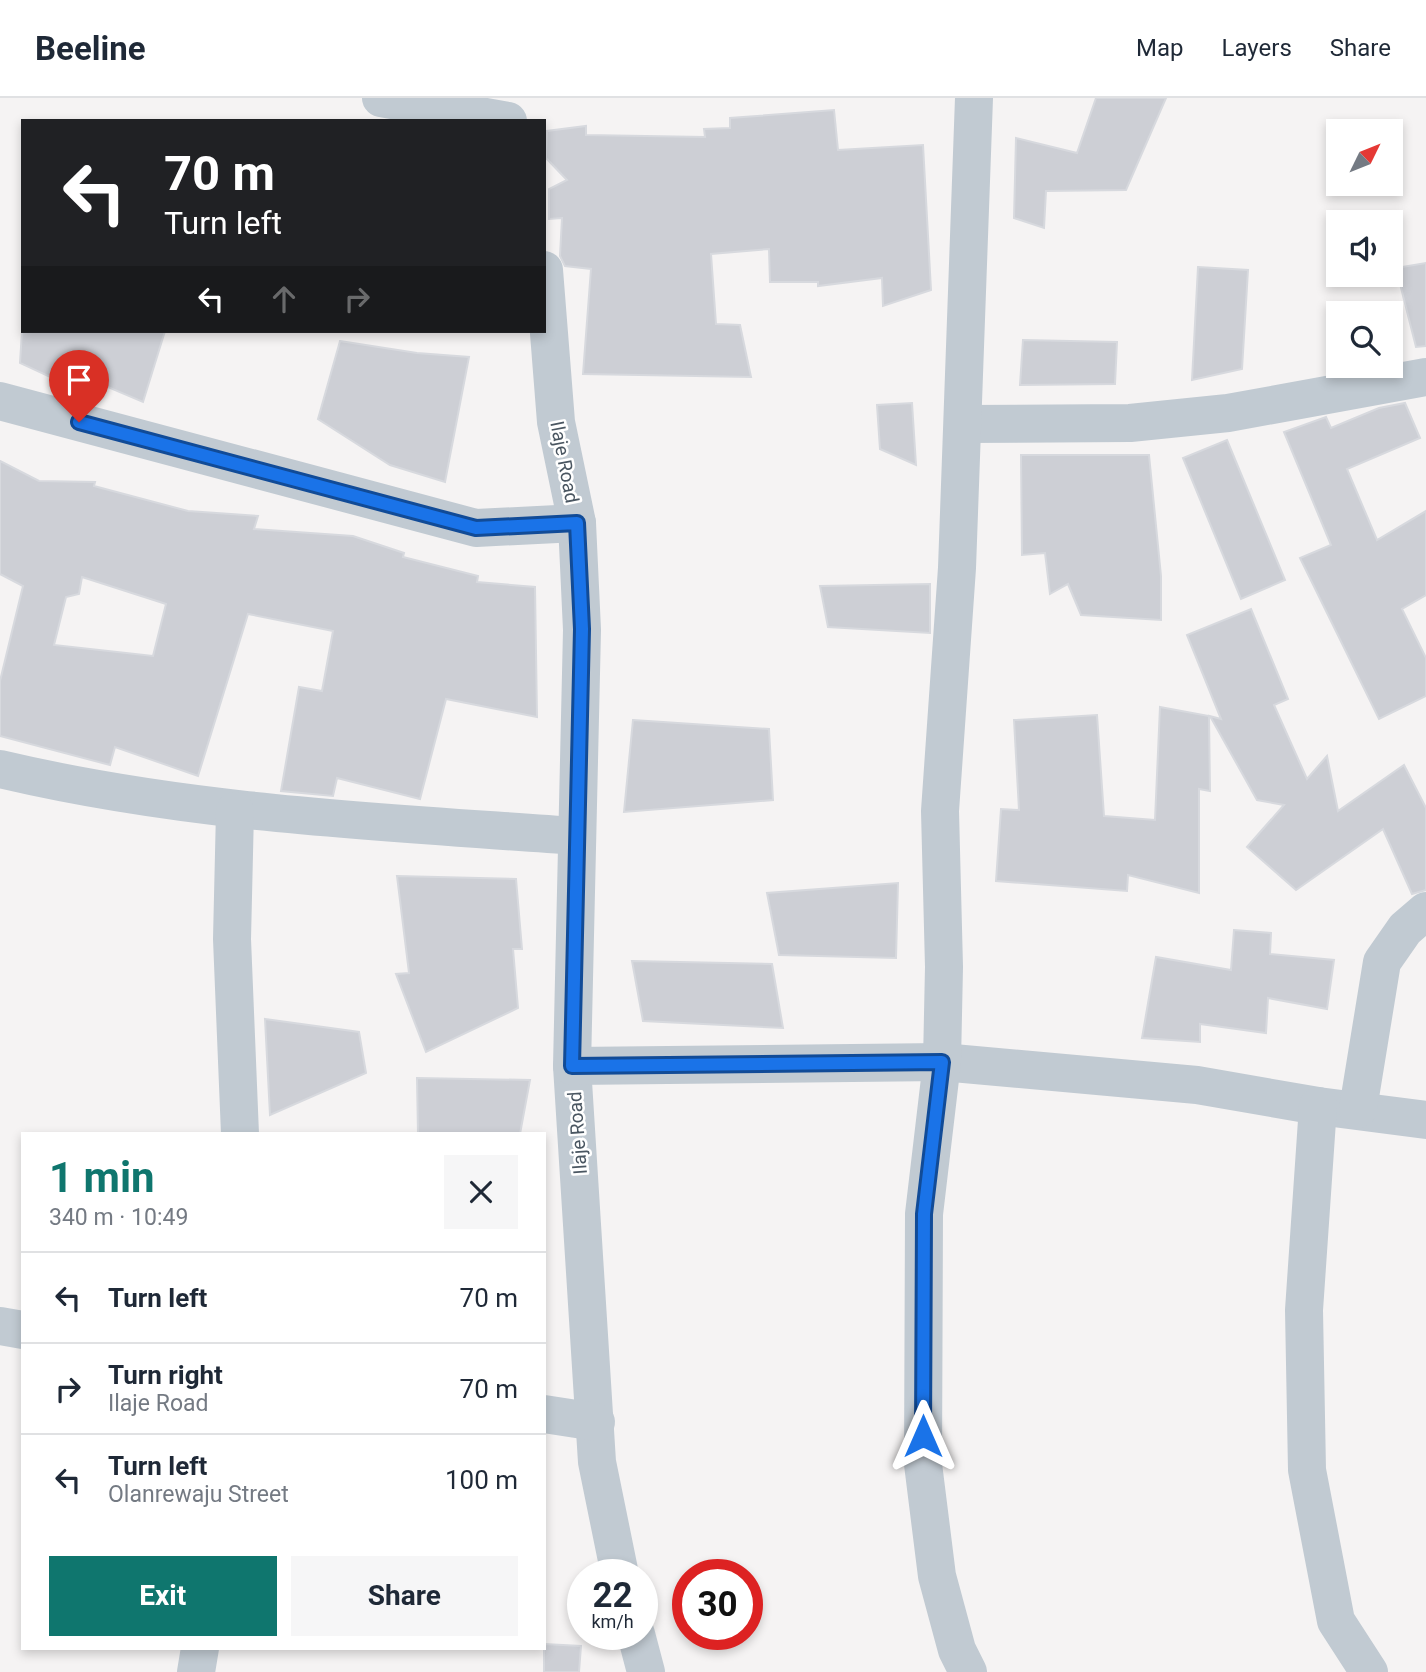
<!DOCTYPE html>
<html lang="en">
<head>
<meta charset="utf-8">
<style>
	body { margin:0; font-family:Roboto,sans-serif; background:#f6f6f7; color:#1f2937; height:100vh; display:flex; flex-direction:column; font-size:26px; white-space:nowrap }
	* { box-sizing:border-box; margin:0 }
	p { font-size:23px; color:#747a83 }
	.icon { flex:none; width:38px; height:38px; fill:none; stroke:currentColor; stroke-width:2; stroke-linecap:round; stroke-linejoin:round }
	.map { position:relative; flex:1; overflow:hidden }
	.side { position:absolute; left:21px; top:1034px; width:525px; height:518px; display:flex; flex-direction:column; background:#fff; border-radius:0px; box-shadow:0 4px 10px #0003 }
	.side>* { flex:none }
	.guide { position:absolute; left:21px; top:21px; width:525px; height:214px; border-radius:0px; box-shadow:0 4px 10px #0003; background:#202124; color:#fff; overflow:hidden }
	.needle { width:46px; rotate:47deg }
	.fabs { position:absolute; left:1326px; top:21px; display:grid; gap:14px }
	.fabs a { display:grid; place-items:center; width:77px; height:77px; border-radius:0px; background:#fff; box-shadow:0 4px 10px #0003; font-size:35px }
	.speed { position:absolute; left:567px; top:1461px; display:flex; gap:14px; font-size:35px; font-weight:700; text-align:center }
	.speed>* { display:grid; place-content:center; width:91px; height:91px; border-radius:50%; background:#fff; box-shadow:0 4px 10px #0003; line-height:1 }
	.speed small { font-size:18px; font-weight:400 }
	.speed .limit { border:10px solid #d22; background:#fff; color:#111 }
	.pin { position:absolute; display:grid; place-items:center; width:60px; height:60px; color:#fff; margin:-72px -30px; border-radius:50% 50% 50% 0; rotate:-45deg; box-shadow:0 0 7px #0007 }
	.pin .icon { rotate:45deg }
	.me { position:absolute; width:77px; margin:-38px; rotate:0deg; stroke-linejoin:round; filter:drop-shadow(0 0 5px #0008) }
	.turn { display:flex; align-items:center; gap:24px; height:147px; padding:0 28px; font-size:32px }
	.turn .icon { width:91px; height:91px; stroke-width:2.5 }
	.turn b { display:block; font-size:49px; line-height:60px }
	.lanes { display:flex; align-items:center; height:66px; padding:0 28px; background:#0003; justify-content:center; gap:35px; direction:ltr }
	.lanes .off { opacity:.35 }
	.round { display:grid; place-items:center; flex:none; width:74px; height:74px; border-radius:0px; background:#f6f6f7 }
	.head { display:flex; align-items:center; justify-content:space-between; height:119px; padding:0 28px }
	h1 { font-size:42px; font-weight:700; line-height:52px; color:#0f766e }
	.button { display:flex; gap:14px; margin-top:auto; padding:14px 28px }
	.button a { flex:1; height:80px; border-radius:0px; background:#0f766e; color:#fff; font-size:28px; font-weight:700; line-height:80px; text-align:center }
	.button a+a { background:#f6f6f7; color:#1f2937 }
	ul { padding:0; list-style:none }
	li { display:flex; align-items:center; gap:21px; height:91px; padding:0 28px; border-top:2px solid #e0e1e3 }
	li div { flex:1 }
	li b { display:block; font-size:26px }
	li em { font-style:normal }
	header { display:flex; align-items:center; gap:42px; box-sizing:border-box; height:98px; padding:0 35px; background:#fff; border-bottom:2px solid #e0e1e3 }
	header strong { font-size:33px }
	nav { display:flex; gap:38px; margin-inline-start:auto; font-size:24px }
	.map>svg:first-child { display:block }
	.building { fill:#cdcfd5; stroke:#d7d9de; stroke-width:2; fill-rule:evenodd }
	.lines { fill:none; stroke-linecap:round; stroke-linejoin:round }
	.minor { stroke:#c1cad2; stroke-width:38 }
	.route-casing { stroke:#114b97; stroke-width:18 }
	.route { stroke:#1a73e8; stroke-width:12 }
	.labels { text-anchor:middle; stroke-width:5; stroke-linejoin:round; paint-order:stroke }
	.street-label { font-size:19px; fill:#4a5661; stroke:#fff }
</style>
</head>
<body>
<header>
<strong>Beeline</strong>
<nav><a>Map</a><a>Layers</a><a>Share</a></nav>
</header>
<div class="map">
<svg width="1426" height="1574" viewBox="0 0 1426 1574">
	<rect width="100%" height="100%" fill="#f5f3f3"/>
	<g class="building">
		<path d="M1096,0H1166L1126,92L1046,93L1044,130L1014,120L1016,40L1077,55Z"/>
		<path d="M834,12L838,52L923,47L931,192L883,208L882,180L818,188V184H770L769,151L711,156L716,226L740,227L751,279L583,276L591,171L565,168L560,158L562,120L549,121V91L567,82L546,60L547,33L586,28V37L705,39L704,31L730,30V20Z"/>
		<path d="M1426,165V248L1416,249L1396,170Z"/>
		<path d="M1198,169L1248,172L1242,271L1192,282Z"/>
		<path d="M22,233H165L143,304L68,272L63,285L20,265Z"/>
		<path d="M1023,242L1117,244L1115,286L1020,287Z"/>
		<path d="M340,243L417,255L469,259L445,384L390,367L318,321Z"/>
		<path d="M912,305L916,367L880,351L877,307Z"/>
		<path d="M1405,305L1420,340L1347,371L1377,442L1426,413V497L1402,511L1426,560V598L1379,621L1300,460L1331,447L1284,334L1326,319L1331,330L1379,310Z"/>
		<path d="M1227,342L1285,482L1241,501L1183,360Z"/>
		<path d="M1021,357H1149L1161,478V522L1081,517L1068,486L1050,496L1045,455L1022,457Z"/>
		<path d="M0,363L39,383L95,384L94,388L188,413L258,418L254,431L353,438L404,455L403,459L478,478L477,484L535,489L537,619L446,601L420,701L337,680L333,698L281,693L299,589L322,593L333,533L248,516L198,678L115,649L110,667L0,638V583L23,488L0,476ZM82,479L166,506L153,558L54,547L66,499L79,496Z"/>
		<path d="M930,486V535L828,529L820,488Z"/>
		<path d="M1251,511L1288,601L1274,607L1307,681L1327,658L1338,713L1404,667L1426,710V792L1412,796L1383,731L1296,792L1247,749L1284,707L1257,702L1210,618L1221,621L1187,537Z"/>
		<path d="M1160,609L1209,618L1210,693L1199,691V795L1128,777L1127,793L996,783L1001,711L1019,712L1014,622L1097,617L1104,718L1155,722Z"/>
		<path d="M633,622L769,631L773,702L624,714Z"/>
		<path d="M397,778L516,781L522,851H513L518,910L426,954L396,876L409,875Z"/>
		<path d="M898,785L896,860L779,857L767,795Z"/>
		<path d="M1234,832L1271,835L1270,856L1334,862L1327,911L1268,900L1266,935L1200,926V944L1142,940L1156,859L1231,872Z"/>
		<path d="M632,863L772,866L783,930L643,923Z"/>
		<path d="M265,921L359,934L366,975L270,1017Z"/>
		<path d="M417,980L530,982L520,1036H418Z"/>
		<path d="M544,1546L581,1548L579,1574H544Z"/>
	</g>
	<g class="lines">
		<g class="minor">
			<path d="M381,0L508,23"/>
			<path d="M544,172L556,324L577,425L582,532L572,968L597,1364L620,1477"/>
			<path d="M0,303L476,430L577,425"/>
			<path d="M963,326L1130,325L1228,315L1426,279"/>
			<path d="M0,671C190,716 383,724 577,738"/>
			<path d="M235,713L232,841L240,1036"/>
			<path d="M572,968L942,964L1197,987L1318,1008L1426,1022"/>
			<path d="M1318,1008L1304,1212L1307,1372L1336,1523L1369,1574"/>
			<path d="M1358,1011L1382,864L1405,831L1426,813"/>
			<path d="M0,1228L23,1232"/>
			<path d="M544,1316L596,1324"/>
			<path d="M636,1536L646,1574"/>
			<path d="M196,1574L200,1550"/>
			<path d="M968,1574L957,1552L937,1478L923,1366L924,1116L942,964L944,869L940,713L957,470L974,0"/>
		</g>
	</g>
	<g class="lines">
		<defs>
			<path id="route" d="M79,324L476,430L577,425L582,531L572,968L942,964L924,1116L923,1338"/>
		</defs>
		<use href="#route" class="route-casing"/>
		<use href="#route" class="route"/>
	</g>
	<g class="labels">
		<g class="street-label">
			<text transform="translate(565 364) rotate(79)" y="7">Ilaje Road</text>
			<text transform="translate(577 1035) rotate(-94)" y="7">Ilaje Road</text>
		</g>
	</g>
</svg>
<div class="fabs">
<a><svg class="needle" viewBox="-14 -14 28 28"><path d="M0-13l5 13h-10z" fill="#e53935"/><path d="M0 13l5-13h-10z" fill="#747a83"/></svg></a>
<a><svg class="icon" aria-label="sound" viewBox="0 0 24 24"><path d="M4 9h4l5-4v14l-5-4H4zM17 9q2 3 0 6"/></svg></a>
<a><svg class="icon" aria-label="search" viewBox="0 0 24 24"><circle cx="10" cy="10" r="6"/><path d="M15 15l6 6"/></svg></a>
</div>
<div class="speed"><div>22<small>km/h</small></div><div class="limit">30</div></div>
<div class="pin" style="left:79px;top:324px;background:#d93025"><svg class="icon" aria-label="arrive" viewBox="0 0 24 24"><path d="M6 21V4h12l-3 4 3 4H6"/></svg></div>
<svg class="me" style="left:923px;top:1338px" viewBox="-20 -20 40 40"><path d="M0-17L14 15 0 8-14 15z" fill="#1a73e8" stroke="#fff" stroke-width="4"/></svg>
<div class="guide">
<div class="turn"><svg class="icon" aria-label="left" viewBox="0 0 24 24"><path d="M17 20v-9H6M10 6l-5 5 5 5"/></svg><div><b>70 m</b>Turn left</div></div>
<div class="lanes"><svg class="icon" aria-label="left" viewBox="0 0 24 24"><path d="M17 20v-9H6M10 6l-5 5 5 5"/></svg><svg class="icon off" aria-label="ahead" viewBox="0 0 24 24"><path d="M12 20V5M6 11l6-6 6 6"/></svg><svg class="icon off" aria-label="right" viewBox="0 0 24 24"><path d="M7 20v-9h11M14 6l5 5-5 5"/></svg></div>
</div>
<section class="side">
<div class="head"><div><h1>1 min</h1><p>340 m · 10:49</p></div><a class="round"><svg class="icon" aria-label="close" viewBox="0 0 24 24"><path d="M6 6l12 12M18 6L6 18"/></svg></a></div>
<ul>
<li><svg class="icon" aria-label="left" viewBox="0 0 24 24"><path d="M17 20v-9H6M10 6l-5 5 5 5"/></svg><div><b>Turn left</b></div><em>70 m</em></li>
<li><svg class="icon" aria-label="right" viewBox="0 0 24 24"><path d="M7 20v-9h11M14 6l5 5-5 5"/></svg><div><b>Turn right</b><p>Ilaje Road</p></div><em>70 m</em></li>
<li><svg class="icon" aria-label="left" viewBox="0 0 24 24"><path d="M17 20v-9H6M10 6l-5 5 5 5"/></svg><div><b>Turn left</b><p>Olanrewaju Street</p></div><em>100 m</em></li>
</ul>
<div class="button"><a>Exit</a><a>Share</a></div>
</section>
</div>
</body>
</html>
